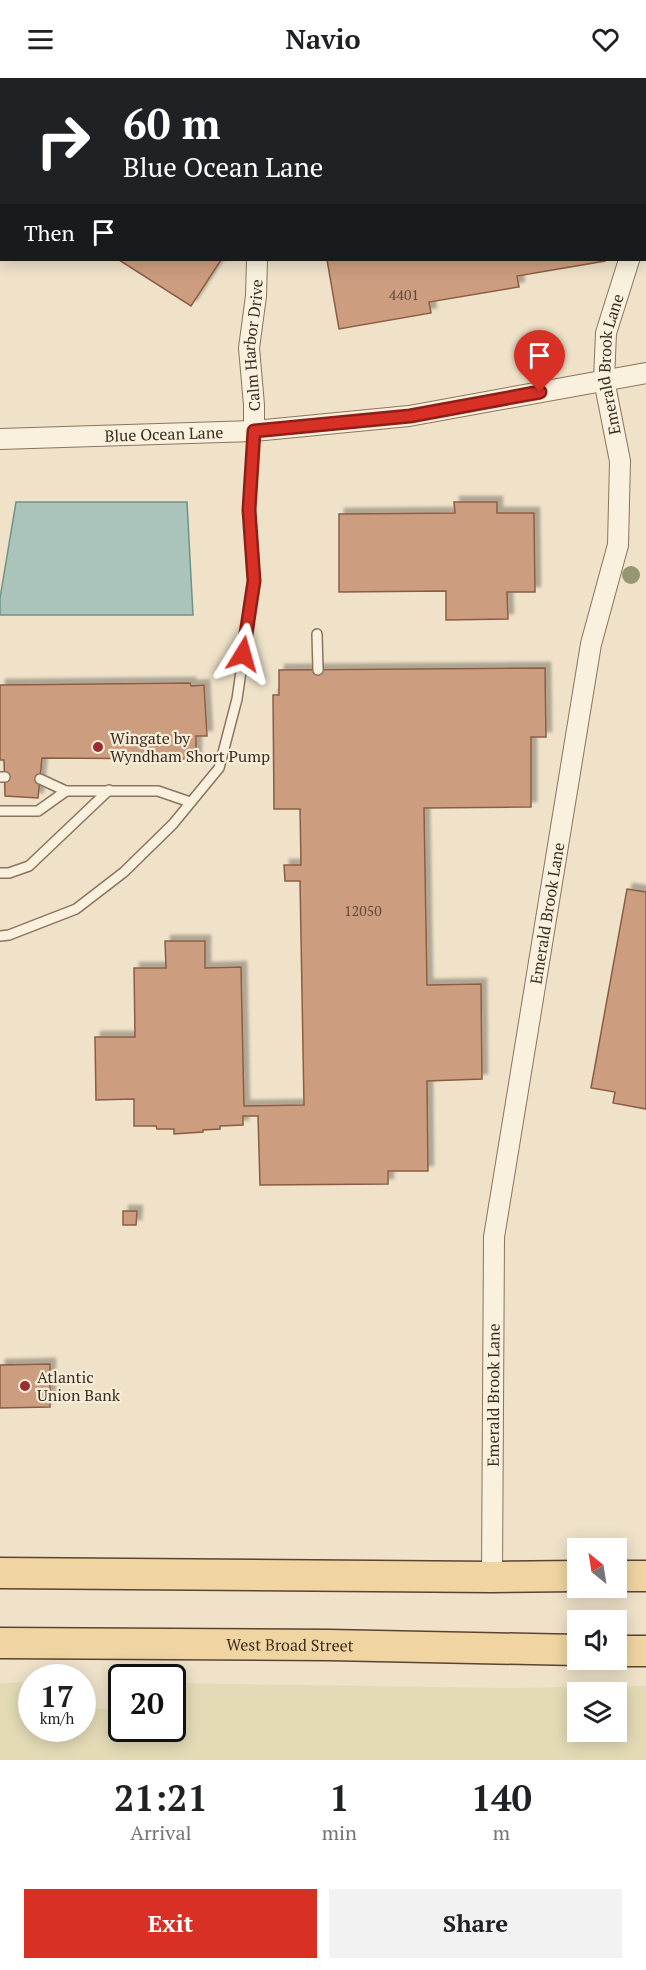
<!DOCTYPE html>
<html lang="en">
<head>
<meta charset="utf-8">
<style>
	body { margin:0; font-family:"PT Serif",serif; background:#f2f2f2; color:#202124; height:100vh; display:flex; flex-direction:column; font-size:22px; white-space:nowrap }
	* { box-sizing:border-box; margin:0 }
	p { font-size:20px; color:#757577 }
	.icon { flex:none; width:33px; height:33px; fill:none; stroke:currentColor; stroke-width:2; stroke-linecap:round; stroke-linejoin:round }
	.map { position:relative; height:1682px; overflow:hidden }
	.details { display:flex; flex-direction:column; background:#fff; flex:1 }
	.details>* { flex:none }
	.guide { position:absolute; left:0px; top:0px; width:646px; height:183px; box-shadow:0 3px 15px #0003; background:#202124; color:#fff; overflow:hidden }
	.needle { width:39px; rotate:330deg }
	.fabs { position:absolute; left:567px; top:1460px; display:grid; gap:12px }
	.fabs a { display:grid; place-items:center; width:60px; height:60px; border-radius:0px; background:#fff; box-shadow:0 3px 15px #0003; font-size:30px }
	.speed { position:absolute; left:18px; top:1586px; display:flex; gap:12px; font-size:30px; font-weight:700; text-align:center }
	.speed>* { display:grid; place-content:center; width:78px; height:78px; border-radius:50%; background:#fff; box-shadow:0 3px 15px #0003; line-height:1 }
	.speed small { font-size:15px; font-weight:400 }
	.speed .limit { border:3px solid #111; border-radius:9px; background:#fff; color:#111 }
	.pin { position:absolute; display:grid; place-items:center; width:51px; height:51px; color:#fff; margin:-62px -26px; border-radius:50% 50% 50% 0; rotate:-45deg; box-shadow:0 0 6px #0007 }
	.pin .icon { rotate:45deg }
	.me { position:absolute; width:66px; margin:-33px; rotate:8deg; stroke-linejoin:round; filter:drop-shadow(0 0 4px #0008) }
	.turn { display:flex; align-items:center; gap:21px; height:126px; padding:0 24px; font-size:27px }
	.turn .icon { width:78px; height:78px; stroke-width:2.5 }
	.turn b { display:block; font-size:42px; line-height:51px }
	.then { display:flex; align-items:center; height:57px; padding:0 24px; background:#0003; gap:12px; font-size:22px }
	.eta { display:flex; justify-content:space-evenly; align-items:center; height:102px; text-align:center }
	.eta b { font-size:36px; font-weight:600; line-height:42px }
	.cta { display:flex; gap:12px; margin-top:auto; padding:12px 24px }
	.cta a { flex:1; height:69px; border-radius:0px; background:#d93025; color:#fff; font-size:24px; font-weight:600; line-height:69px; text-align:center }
	.cta a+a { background:#f2f2f2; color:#202124 }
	header { display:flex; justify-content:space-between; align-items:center; height:78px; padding:0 24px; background:#fff; font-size:27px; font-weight:600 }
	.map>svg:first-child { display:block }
	.farmland { fill:#e4dbb6; fill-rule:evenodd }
	.water { fill:#aac3bb; stroke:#709288; stroke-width:1.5 }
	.building { fill:#cc9d7f; stroke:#8a5d43; stroke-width:1.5; filter:url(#shadow) }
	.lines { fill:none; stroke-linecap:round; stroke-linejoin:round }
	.lane-casing { stroke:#8b745d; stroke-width:12 }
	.street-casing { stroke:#8b745d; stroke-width:22 }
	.primary-casing { stroke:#594331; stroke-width:33 }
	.lane { stroke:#f9f0dd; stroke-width:9 }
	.street { stroke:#f9f0dd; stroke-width:20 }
	.primary { stroke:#f0d5a2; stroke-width:30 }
	.tree { fill:#969670 }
	.route-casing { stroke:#8d1f18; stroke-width:15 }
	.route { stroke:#d93025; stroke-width:10 }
	.poi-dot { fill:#9a2e32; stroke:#f6edd9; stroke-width:2 }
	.labels { text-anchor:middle; stroke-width:4.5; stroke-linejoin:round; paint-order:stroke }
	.number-label { font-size:14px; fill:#604938 }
	.street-label { font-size:16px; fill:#3c2d21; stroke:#f6edd9 }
	.poi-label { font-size:16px; fill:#3c2d21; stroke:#f6edd9; text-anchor:start }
</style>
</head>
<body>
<header><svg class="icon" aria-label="menu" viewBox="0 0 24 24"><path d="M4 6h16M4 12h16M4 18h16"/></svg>Navio<svg class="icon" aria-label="heart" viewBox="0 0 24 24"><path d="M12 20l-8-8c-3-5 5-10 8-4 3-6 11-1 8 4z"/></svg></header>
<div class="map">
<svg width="646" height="1682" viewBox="0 0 646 1682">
	<defs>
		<filter id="shadow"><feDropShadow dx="5.5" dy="-5.5" stdDeviation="1.5" flood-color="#0004"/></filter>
	</defs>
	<rect width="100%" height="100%" fill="#efe2c9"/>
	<path class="farmland" d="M31,1604L32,1650H82L83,1630L121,1631L122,1650H172L173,1605L505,1610L646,1608V1682H0V1605ZM578,1614H616V1653H578Z"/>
	<path class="water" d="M16,424H187L193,537H0V520Z"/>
	<g class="building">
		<path d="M201,0H293L292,2Z"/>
		<path d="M330,0H407V2Z"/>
		<path d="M465,0H551L542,2Z"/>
		<path d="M119,182H221L191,228Z"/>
		<path d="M327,182H605V183L517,198L519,209L429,224L431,235L339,251Z"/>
		<path d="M454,424H497V435H534L535,514H507L508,541L446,542V513L339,514V436L455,435Z"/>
		<path d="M545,590L546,659H531V729L424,730L427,907L481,906L482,1001L427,1003L428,1093H388V1106L260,1107L258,1038H243V1047L220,1048V1051L203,1052V1054L174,1056V1051H157L156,1048H134V1021L96,1022L95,959H135L134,890H166L165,863H205V890L241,889L244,1028L304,1027L300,803H285L284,787H301L300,731H274L273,617H279V592Z"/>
		<path d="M190,605L191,608L204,607L207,658H196V681L42,680L38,720L5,718L4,682H0V607Z"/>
		<path d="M627,811L646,814V1031L613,1025L615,1014L591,1010Z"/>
		<path d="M123,1133H137L136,1147H123Z"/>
		<path d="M50,1286V1329L0,1330V1287Z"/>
	</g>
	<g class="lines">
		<defs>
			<g id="lane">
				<path d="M317,556L318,592"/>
				<path d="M0,699H5"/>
				<path d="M66,713H158L190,724"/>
				<path d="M0,733H38L66,713L40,701"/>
				<path d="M0,795H9L29,788L109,712"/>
				<path d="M0,858L9,857L76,831L124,794L173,746L219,690L237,621L254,503L249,432L254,353"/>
			</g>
			<g id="street">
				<path d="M138,2V0"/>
				<path d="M645,22H646"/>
				<path id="s1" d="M254,353V327L249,270L256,218L257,182"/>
				<path id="s2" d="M0,361L254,353L409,338L646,295"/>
				<path id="s3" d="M492,1499L494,1159L591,566L618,467L620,383L604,302L606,255L629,182"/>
			</g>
			<g id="primary">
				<path d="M0,1495L492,1499L578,1498"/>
				<path d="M616,1498H646"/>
				<path id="s4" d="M0,1565L329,1567L578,1572"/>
				<path d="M616,1573H646"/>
			</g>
		</defs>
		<use href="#lane" class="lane-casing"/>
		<use href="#street" class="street-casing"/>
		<use href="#primary" class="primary-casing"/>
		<use href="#lane" class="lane"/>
		<use href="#street" class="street"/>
		<use href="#primary" class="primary"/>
	</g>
	<circle class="tree" cx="631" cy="497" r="9"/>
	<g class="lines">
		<defs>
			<path id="route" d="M243,576L254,503L249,432L254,353L410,338L540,314"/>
		</defs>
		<use href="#route" class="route-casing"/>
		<use href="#route" class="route"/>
	</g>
	<g class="poi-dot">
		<circle cx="98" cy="669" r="6"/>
		<circle cx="25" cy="1308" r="6"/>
	</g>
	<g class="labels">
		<g class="number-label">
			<text x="404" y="222">4401</text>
			<text x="363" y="838">12050</text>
		</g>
		<g class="street-label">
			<text dy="6" stroke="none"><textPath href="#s1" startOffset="86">Calm Harbor Drive</textPath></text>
			<text dy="6" stroke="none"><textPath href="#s3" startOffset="1226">Emerald Brook Lane</textPath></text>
			<text dy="6" stroke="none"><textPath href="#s2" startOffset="164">Blue Ocean Lane</textPath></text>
			<text dy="6" stroke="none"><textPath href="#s3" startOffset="668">Emerald Brook Lane</textPath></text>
			<text dy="6" stroke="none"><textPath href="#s3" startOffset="182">Emerald Brook Lane</textPath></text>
			<text dy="6" stroke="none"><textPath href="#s4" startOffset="290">West Broad Street</textPath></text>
		</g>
		<g class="poi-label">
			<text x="110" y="666">Wingate by<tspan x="110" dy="18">Wyndham Short Pump</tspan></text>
			<text x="37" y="1305">Atlantic<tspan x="37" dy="18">Union Bank</tspan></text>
		</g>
	</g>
</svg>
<div class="fabs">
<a><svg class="needle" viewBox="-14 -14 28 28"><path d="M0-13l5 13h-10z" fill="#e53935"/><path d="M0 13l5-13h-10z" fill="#757577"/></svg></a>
<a><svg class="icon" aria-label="sound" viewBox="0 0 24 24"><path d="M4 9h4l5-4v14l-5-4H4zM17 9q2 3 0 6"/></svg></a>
<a><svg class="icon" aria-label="layers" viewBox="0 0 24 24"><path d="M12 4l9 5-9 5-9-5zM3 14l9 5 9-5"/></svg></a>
</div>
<div class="speed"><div>17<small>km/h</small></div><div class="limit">20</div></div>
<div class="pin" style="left:540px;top:314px;background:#d93025"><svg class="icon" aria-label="arrive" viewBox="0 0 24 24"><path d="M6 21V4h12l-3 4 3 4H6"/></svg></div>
<svg class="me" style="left:243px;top:576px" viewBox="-20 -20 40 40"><path d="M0-17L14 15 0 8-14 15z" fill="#d93025" stroke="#fff" stroke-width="4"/></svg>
<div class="guide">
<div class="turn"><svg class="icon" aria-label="right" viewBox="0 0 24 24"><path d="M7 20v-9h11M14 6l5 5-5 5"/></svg><div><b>60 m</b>Blue Ocean Lane</div></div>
<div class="then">Then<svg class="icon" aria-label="arrive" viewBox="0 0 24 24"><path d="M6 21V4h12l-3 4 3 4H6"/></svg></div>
</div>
</div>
<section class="details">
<div class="eta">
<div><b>21:21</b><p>Arrival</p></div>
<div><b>1</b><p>min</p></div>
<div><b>140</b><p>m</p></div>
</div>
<div class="cta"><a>Exit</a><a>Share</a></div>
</section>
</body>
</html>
